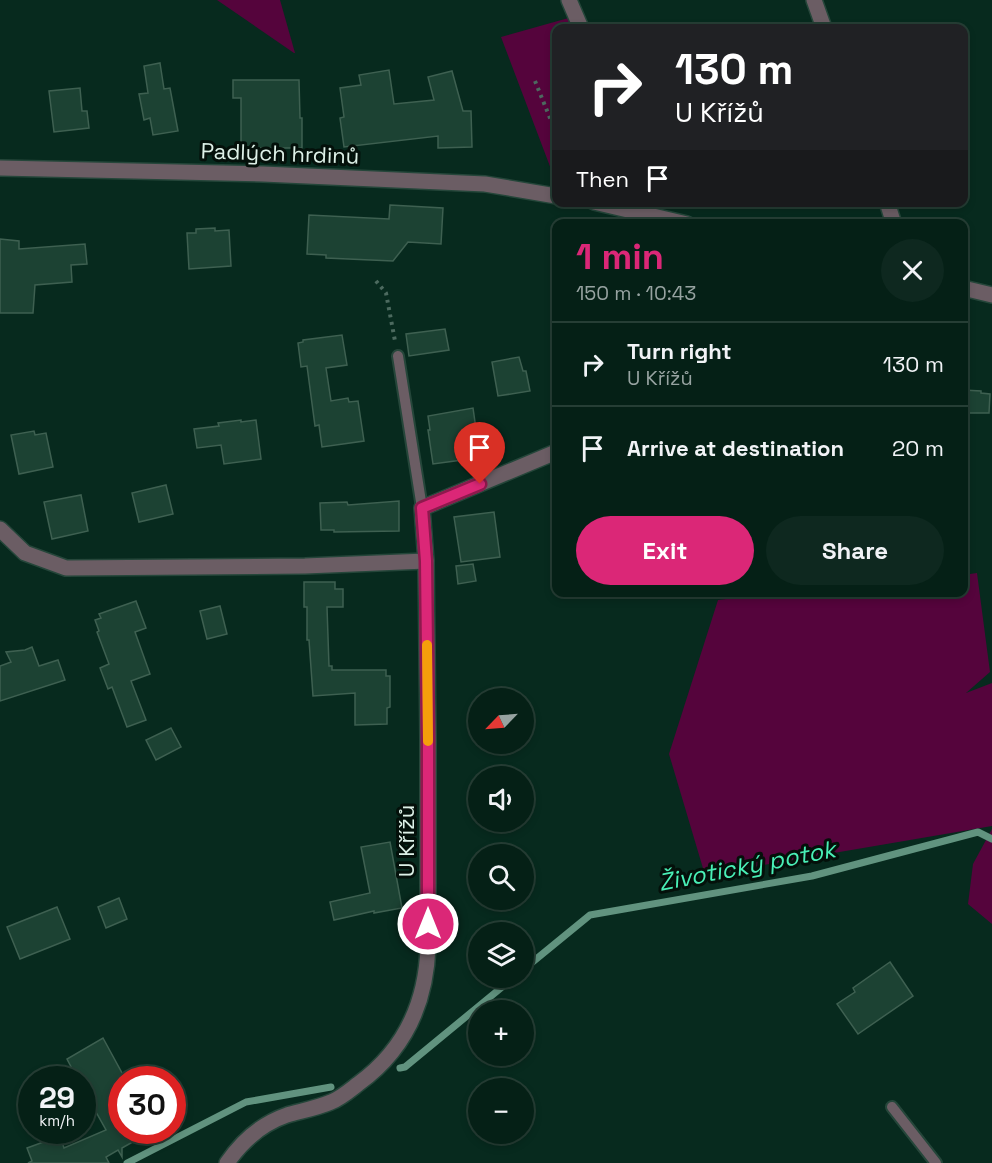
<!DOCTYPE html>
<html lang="en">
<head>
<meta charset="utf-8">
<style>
	body { margin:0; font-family:"Space Grotesk",sans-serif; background:#0e281f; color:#f1f3f6; height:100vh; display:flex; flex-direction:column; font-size:22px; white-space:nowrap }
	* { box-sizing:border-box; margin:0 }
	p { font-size:20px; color:#97a3a1 }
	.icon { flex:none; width:33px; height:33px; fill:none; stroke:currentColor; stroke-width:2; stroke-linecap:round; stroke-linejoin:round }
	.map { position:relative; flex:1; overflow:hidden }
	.sheet { position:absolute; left:552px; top:219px; width:416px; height:378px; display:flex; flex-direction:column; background:#052016; border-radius:12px; box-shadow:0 3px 9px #0003,0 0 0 2px #263e35 }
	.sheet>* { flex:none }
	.top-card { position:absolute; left:552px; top:24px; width:416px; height:183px; border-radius:12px; box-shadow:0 3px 9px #0003,0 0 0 2px #263e35; background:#202124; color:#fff; overflow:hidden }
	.needle { width:39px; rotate:245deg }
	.buttons { position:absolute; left:468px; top:688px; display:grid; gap:12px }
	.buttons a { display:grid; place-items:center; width:66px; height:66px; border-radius:50%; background:#052016; box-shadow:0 3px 9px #0003,0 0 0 2px #263e35; font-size:30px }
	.speed { position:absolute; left:18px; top:1066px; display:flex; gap:12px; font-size:30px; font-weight:700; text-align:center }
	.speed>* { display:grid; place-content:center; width:78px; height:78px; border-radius:50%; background:#052016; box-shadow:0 3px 9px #0003,0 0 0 2px #263e35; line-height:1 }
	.speed small { font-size:15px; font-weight:400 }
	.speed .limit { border:9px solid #d22; background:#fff; color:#111 }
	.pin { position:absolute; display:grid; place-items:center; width:51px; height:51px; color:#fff; margin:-62px -26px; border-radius:50% 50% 50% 0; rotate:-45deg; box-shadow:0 0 6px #0007 }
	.pin .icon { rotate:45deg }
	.me { position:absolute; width:66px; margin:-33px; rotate:0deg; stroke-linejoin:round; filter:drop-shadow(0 0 4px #0008) }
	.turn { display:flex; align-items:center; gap:21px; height:126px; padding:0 24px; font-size:27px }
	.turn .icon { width:78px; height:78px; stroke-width:2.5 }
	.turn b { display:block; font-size:42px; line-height:51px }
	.then { display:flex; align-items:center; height:57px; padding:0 24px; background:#0003; gap:12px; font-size:22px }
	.round { display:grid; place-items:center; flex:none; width:63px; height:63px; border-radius:32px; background:#0e281f }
	.overview { display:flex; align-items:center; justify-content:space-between; height:102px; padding:0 24px }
	h1 { font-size:36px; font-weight:800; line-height:45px; color:#db2777 }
	.cta { display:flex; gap:12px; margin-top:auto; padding:12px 24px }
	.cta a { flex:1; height:69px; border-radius:36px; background:#db2777; color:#fff; font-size:24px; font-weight:800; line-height:69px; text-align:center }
	.cta a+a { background:#0e281f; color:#f1f3f6 }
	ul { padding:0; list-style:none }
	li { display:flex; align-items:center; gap:18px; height:84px; padding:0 24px; border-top:2px solid #263e35 }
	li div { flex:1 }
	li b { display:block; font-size:22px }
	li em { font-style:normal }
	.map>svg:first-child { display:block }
	.green { fill:#55043c }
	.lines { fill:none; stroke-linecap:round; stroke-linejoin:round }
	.stream { stroke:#61937f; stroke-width:7 }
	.building { fill:#1c4233; stroke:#3e6051; stroke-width:1.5 }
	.service-casing { stroke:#25463a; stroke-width:14 }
	.minor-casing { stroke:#25463a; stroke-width:18 }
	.tertiary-casing { stroke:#25463a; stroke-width:18 }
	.path { stroke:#4c6a5f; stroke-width:4; stroke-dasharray:3 4.5; stroke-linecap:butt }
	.service { stroke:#6b5d64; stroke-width:10 }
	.minor { stroke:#6b5d64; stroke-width:15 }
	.tertiary { stroke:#6b5d64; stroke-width:15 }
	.route-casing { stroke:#8e194d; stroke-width:15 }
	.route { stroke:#db2777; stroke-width:10 }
	.slow { stroke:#f59e0b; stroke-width:10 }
	.labels { text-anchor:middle; stroke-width:6; stroke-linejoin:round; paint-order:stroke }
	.street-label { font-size:22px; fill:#ddf0e7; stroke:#04100a }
	.water-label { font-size:24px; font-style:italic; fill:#49efb6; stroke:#04100a }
</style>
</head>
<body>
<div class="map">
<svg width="992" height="1163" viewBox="0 0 992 1163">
	<rect width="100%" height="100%" fill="#072a1e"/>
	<g class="green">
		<path d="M217,0H280L295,53H294Z"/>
		<path d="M572,17L576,28H556V178L554,177L501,37Z"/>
		<path d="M977,573L990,672L966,693L992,683V826L705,875L669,754L718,600L788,592H963V575Z"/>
		<path d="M992,829V924L968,904L973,864Z"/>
	</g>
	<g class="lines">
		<g class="stream">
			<path d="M524,969L590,915L812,876L978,832L992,839"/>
			<path d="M400,1068L405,1067L513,978"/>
			<path d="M127,1163L246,1102L331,1087"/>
		</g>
	</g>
	<g class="building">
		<path d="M160,63L164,89L170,88L178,131L153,135L150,118L144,120L139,94L148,93L144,66Z"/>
		<path d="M389,70L394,104L434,100L428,77L452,71L463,111H471L472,147L438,148V136L344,147L340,118L344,117L340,88L361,85L359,75Z"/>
		<path d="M233,80H299L300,118H302V148H241V98H233Z"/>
		<path d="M80,88L82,111H87L89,128L54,132L49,91Z"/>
		<path d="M390,205L443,208L441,244L408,242L393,261L326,258V255L307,254L309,215L389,219Z"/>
		<path d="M215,228V231L229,230L231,266L189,269L187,233H196V229Z"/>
		<path d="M0,239L19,241V249L85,244L87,264L71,265L72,282L35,285L33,313H0Z"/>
		<path d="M445,329L449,350L409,356L406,334Z"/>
		<path d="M342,335L347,365L326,368L331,401L348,398L349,402L358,401L364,441L322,447L319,425L315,426L307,366L301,367L298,343L303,342V340Z"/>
		<path d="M519,357L523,371H526L530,391L498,396L492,362Z"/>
		<path d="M963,390L981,391V393L990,394L989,413H968L969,410H963Z"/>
		<path d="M473,408L477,436L459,439L462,460L433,464L428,430H430L428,416Z"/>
		<path d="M241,420V422L256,420L261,459L224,464L221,445L197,448L194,429L219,426L218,423Z"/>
		<path d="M34,431L35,435L46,433L53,467L19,474L11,435Z"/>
		<path d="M166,485L173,514L139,522L132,493Z"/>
		<path d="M81,495L88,531L52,539L44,502Z"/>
		<path d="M399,501V531L334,532V530H321L320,503L347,502L348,505Z"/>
		<path d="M494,512L500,557L461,562L454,517Z"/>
		<path d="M473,564L476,581L458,584L456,566Z"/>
		<path d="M304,582H335V589H343V607H327L329,666H332V670H386V676H390V707L387,708V724L355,725V693L313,696L309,640H307V607H304Z"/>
		<path d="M136,601L146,628L135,632L150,674L131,681L146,720L127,727L112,687L108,689L100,668L109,664L97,632L99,631L95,620L101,618L99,614Z"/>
		<path d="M220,606L227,634L207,639L200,611Z"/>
		<path d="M32,647L39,666L58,660L65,680L0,701V666L11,662L6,652L25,650Z"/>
		<path d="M171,728L181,747L156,760L146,740Z"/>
		<path d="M390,842L402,908L374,913V911L334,920L330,902L370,893L361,847Z"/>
		<path d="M119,898L127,919L106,928L98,907Z"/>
		<path d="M57,907L70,939L20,959L7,927Z"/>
		<path d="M890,962L913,996L858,1034L837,1004L855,992L853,988Z"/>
		<path d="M103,1038L122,1073V1131H152L122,1148V1157L118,1150L106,1157L109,1163H28L32,1161L27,1148L60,1136L64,1148L106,1130L82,1087V1080H78L67,1059Z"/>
	</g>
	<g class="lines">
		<defs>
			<g id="service">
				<path d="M398,356L422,508"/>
				<path d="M892,1107L936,1163"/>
			</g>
			<g id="minor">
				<path d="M569,0L581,28"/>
				<path d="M814,0L824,28"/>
				<path d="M887,202L894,224"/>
				<path d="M0,529L25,553L66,568L305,566L426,561"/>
				<path d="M227,1163C242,1141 261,1124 287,1115C301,1111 317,1108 331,1102C341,1098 349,1091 358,1084C405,1050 426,1004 428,947V740L426,561L422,508L556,452"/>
			</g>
			<g id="tertiary">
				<path d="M0,168L263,174L485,184L556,196"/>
				<path d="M594,202L687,224"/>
				<path d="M963,288L992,295"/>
			</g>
		</defs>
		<use href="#service" class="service-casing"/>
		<use href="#minor" class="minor-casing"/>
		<use href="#tertiary" class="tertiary-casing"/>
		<g class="path">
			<path d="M535,81L556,133"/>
			<path d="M376,281L386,293L395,341"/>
		</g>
		<use href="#service" class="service"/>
		<use href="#minor" class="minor"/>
		<use href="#tertiary" class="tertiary"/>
	</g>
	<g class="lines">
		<defs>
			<path id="route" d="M428,924V740L426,561L422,508L480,484"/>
		</defs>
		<use href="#route" class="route-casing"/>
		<use href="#route" class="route"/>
		<path class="slow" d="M427,645L428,741"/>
	</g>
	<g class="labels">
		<g class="street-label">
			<text transform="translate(280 153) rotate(2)" y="8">Padlých hrdinů</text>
			<text transform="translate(406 841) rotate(-90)" y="8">U Křížů</text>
		</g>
		<g class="water-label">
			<text transform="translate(747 866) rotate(-11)" y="8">Životický potok</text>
		</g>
	</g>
</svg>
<div class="buttons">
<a><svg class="needle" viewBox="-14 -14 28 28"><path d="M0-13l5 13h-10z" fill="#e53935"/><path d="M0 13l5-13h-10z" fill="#97a3a1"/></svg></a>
<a><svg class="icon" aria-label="sound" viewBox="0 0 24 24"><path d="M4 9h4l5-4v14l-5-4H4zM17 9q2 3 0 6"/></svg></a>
<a><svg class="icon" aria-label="search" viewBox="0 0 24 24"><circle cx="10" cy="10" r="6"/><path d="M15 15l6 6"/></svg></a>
<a><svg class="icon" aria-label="layers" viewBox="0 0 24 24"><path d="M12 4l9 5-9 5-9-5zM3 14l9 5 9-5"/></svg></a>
<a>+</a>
<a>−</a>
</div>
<div class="speed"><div>29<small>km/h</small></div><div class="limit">30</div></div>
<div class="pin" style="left:480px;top:484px;background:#d93025"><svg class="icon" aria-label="arrive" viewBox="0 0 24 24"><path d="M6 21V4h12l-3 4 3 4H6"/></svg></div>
<svg class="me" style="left:428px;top:924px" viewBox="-20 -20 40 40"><circle r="17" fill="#db2777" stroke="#fff" stroke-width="3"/><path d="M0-11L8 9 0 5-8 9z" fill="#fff"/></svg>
<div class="top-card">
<div class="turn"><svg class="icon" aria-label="right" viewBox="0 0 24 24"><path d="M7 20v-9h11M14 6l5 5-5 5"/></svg><div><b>130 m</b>U Křížů</div></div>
<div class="then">Then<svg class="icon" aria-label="arrive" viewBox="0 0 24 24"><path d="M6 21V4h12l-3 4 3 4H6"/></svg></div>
</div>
<section class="sheet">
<div class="overview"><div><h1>1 min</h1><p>150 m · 10:43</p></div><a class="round"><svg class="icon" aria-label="close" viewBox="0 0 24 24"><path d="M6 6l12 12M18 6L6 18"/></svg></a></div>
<ul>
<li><svg class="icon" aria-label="right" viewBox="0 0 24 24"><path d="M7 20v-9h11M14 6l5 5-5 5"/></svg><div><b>Turn right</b><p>U Křížů</p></div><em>130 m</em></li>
<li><svg class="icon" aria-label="arrive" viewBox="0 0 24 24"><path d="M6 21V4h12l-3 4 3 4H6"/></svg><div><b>Arrive at destination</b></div><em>20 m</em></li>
</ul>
<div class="cta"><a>Exit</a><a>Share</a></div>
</section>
</div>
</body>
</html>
